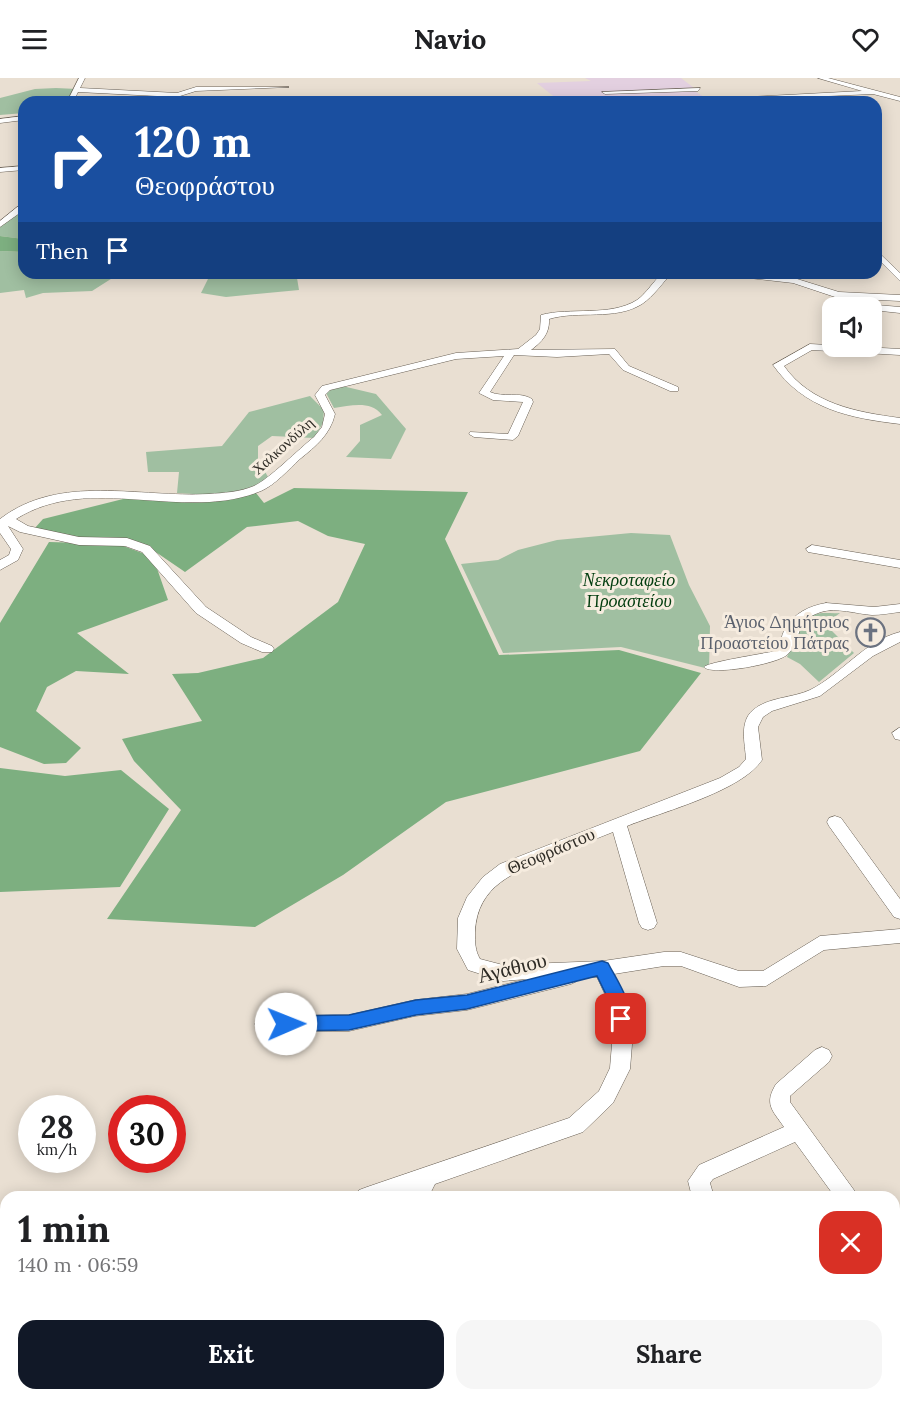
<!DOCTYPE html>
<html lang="en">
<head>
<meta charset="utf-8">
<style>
	body { margin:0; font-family:Lora,serif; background:#f6f6f6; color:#202124; height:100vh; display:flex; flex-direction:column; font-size:22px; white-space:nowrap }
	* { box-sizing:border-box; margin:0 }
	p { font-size:20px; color:#757577 }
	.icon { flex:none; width:33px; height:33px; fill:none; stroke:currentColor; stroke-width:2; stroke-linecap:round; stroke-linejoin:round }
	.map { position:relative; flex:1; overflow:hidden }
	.drawer { position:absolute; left:0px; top:1113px; width:900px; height:210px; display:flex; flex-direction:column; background:#fff; border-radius:18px 18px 0 0; box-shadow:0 3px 15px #0003 }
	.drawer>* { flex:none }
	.hud { position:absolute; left:18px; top:18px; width:864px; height:183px; border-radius:18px; box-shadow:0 3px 15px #0003; background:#1a4fa0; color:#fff; overflow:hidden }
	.tools { position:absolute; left:822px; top:219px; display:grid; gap:12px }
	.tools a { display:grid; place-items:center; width:60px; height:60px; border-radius:12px; background:#fff; box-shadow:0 3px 15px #0003; font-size:30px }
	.speed { position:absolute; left:18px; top:1017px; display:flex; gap:12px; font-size:30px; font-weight:700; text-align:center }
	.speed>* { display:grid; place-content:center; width:78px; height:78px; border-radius:50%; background:#fff; box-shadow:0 3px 15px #0003; line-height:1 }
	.speed small { font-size:15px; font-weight:400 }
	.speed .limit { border:9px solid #d22; background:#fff; color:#111 }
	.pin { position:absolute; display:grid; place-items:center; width:51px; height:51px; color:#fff; margin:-26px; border-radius:12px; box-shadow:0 3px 9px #0006 }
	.me { position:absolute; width:66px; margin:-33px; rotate:89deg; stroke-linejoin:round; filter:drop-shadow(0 0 4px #0008) }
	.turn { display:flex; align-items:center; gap:21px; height:126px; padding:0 18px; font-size:27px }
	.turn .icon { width:78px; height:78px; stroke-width:2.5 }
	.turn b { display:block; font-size:42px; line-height:51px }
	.then { display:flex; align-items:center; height:57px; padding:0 18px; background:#0003; gap:12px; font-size:22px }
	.round { display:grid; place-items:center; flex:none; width:63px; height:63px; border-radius:18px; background:#f6f6f6 }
	.summary { display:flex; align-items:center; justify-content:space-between; height:102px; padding:0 18px }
	h1 { font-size:36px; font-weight:700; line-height:45px }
	.cta { display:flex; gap:12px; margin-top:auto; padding:12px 18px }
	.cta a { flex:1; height:69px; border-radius:18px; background:#111827; color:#fff; font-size:24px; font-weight:700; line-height:69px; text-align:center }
	.cta a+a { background:#f6f6f6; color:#202124 }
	header { display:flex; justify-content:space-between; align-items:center; height:78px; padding:0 18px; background:#fff; font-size:27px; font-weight:700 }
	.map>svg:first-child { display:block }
	.industrial { fill:#e3d0e0 }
	.green { fill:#a0bfa1 }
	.forest { fill:#7daf80 }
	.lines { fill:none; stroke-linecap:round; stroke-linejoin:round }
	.minor-casing { stroke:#685f54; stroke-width:1 }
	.tertiary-casing { stroke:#685f54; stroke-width:1 }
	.minor { fill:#fff; fill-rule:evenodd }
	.tertiary { fill:#fff; fill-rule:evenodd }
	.route { fill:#1a73e8; stroke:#114b97; stroke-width:1.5 }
	.labels { text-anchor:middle; stroke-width:6; stroke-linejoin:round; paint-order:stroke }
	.far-street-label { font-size:15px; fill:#2e2b25; stroke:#f6ecdf }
	.park-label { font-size:18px; font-style:italic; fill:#013c0e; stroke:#f6ecdf }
	.worship-label { font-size:18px; fill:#5b616d; stroke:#f6ecdf; text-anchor:end }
	.street-label { font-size:18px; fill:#2e2b25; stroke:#f6ecdf }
	.near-street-label { font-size:21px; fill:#2e2b25; stroke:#f6ecdf }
</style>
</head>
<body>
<header><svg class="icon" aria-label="menu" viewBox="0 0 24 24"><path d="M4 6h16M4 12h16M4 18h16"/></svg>Navio<svg class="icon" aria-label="heart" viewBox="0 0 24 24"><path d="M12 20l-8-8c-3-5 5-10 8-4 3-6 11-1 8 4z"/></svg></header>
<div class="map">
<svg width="900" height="1323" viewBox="0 0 900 1323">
	<rect width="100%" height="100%" fill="#e9dfd2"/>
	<path class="industrial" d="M585,0H681L694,10L605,14L693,12L712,24H568L557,21L537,5L591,3Z"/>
	<g class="green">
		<path d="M56,10L77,11L69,24H24V35L0,37V20L35,11Z"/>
		<path d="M24,130V161L0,158V149Z"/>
		<path d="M0,173L24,174V195H126L114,199L92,213L43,215L26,220L24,212L0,215Z"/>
		<path d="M205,195H304L297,200L299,212L226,219L201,215L209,199Z"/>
		<path d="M338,307L376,316L406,351L391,381L346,379L360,363V347L382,337C370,322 351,328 334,330L326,315Z"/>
		<path d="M310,318L324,332L323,345L314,360L272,358L258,368V381L268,399C244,421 208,417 177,415L179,394H148L146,374L222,368L249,334Z"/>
		<path d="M631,455L670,457L689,507L710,548L709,591L621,569L503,575L461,486L498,482L518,472L557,462Z"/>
		<path d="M840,535L825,546L854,575L819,604L800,586L787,579C793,566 800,540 816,536C823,534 833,536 840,535Z"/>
		<path d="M900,1281V1323H844L849,1317H894V1283Z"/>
	</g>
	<g class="forest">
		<path d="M0,158L24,161V174L0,173Z"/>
		<path d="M294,410L468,414L445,461L499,577L619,572L701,595L640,673L446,724L343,797L255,849L107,841L181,732L134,683L122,661L202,643L172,596L198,595L263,580L338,524L365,466L328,458L298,443L247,449L185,494L144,466L128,462L78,461L34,451L43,441L127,420L225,422L256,415L264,425Z"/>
		<path d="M49,464L118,466L153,479L168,522L77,555L129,596L76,593L47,609L36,633L81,670L66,685L44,686L0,669V545Z"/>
		<path d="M0,690L65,698L121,692L169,731L120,809L0,814Z"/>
	</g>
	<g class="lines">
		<defs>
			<g id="minor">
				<path d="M79,0H85L80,10L177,15L196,9H289L196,13L177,19L78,14L73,24H67Z"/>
				<path d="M818,0H828L900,19V23L873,16L714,23L711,21L862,13Z"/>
				<path d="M700,10L698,13L605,16L602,14Z"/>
				<path d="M24,38V42L0,45V41Z"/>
				<path d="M24,88V92L0,94V90Z"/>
				<path d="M21,126H24V132L0,149V143Z"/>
				<path d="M876,172L900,195V203L876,179Z"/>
				<path d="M663,195H672C663,204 654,218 642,226C615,243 579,232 549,241C550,255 542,264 531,272L615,271L629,288L678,309V313H670L623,292L609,276L557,279L514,277L490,314C503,320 520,313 532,321L533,324L518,358L513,362L474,359L469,356L470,354L508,356L523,324L493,322L479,315L504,278L456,281L330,312L325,317L335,336C330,357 316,368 300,381C289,391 275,407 261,413C182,445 91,394 16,441L28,448L79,459L127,460L150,468L206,529L251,559L272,568L274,571L272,574H262L241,565L196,535L142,474L125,468L79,467L20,454L8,448L23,471L18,482L0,492V482L9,477L11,471L0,455V441C60,395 139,420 209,416C223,415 240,414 254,408C268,402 300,370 314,359L322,349L325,336L315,317L322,308L456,275L518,271L536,257L540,251L541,237C570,229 610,239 637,222C647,215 653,203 663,195Z"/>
				<path d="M728,195H752L794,200L839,214L900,217V223L838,220L793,205L732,198Z"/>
				<path d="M830,223L900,229V235L872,232V230L827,228L826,226Z"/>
				<path d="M810,266L900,271V277L812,272L784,288C811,326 856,334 900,340V346C849,340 804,331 773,287Z"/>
				<path d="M812,467L900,482V490L808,474L806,471Z"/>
				<path d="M826,525L874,529L900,526V534C891,535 881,537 872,537C857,536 836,529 821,534C794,542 802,563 788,576C779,586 711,598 704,589C708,584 763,576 775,573C781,567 781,558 785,551C794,535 809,528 826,525Z"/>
				<path d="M900,554V564L873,578L820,618L772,633L763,639L758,649L762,682C742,713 662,734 627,748L657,845L654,850L648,852L642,850L639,845L613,754C592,762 572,771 552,779C515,794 477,807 475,854C475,865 475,872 480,881L503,887L603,883L664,874H681L739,893H763L820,858L900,851V865L824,872L766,908L739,909L681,888H664L614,896L628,927L633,954L630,991L613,1025L583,1054L435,1106L431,1114L426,1119H356L359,1112L367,1109L569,1040L599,1013L610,990L613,954L610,927L597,899H580L577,903L571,906L467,932L415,938L349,953L264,954L257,952L255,946L257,940L264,938L349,937L415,922L467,916L527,901L503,903L468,892L457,871L458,840L467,819L483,799L500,786L720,700L739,689L746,681C745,665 739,644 753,632C768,619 793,620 810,612C842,596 864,563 900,554Z"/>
				<path d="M899,650H900V662L895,661L892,655Z"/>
				<path d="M835,738L841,740L900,821V841L894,839L829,748L827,744L829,740Z"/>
				<path d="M822,969L829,972L832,978L829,984L790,1018V1024L859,1119H835L795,1064L713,1101L710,1105L714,1119H692L688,1103L699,1087L784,1049C772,1032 764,1026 776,1006L815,972Z"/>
				<path d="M6,1274V1298L0,1301V1277Z"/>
				<path d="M398,1317H432L430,1323H396Z"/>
				<path d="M450,1317H488L490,1323H452Z"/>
			</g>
			<g id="tertiary">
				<path d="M900,1165V1196L894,1198V1167Z"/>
				<path d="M714,1317H750L747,1323H711Z"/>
			</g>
		</defs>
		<use href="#minor" class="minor-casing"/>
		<use href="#tertiary" class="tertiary-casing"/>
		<use href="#minor" class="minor"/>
		<use href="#tertiary" class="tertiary"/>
	</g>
	<path class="route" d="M602,883L608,885C616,901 636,929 628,946L621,948L615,946L611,927L597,898L467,931L416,937L349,952L286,953L280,951L277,946L280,941L286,938L349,937L416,922L467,917Z"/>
	<defs>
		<symbol id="church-ring" viewBox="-11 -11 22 22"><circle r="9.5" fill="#f6ecdf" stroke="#6b7280" stroke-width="1.5"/><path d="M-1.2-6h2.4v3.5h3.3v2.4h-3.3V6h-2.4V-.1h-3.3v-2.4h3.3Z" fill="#6b7280"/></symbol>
	</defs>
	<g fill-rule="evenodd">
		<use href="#church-ring" x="854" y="538" width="33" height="33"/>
	</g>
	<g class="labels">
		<g class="far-street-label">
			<text transform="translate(283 368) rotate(-42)" y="5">Χαλκονδύλη</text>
		</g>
		<g class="park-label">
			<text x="629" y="508">Νεκροταφείο<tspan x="629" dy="21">Προαστείου</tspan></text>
		</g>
		<g class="worship-label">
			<text x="849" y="550">Άγιος Δημήτριος<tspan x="849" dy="21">Προαστείου Πάτρας</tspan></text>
		</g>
		<g class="street-label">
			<text transform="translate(551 773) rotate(-23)" y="6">Θεοφράστου</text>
		</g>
		<g class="near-street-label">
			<text transform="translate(512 890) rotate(-14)" y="7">Αγάθιου</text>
		</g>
	</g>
</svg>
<div class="tools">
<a><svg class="icon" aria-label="sound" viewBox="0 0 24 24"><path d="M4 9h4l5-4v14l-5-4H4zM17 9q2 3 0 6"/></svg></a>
</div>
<div class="speed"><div>28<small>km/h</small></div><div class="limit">30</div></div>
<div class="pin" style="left:621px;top:941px;background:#d93025"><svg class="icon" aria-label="arrive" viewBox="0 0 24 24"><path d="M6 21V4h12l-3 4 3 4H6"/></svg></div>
<svg class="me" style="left:286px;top:946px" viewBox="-20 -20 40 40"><circle r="19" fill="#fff"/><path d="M0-13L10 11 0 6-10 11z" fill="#1a73e8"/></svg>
<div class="hud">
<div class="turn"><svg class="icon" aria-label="right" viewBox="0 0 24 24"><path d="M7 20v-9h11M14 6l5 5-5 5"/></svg><div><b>120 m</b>Θεοφράστου</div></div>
<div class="then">Then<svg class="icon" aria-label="arrive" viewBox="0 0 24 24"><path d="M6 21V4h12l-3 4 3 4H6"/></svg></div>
</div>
<section class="drawer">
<div class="summary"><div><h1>1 min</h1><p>140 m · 06:59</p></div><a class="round" style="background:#d93025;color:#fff"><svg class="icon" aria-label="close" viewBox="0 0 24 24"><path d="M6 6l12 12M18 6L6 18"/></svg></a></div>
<div class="cta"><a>Exit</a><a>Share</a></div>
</section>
</div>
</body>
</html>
